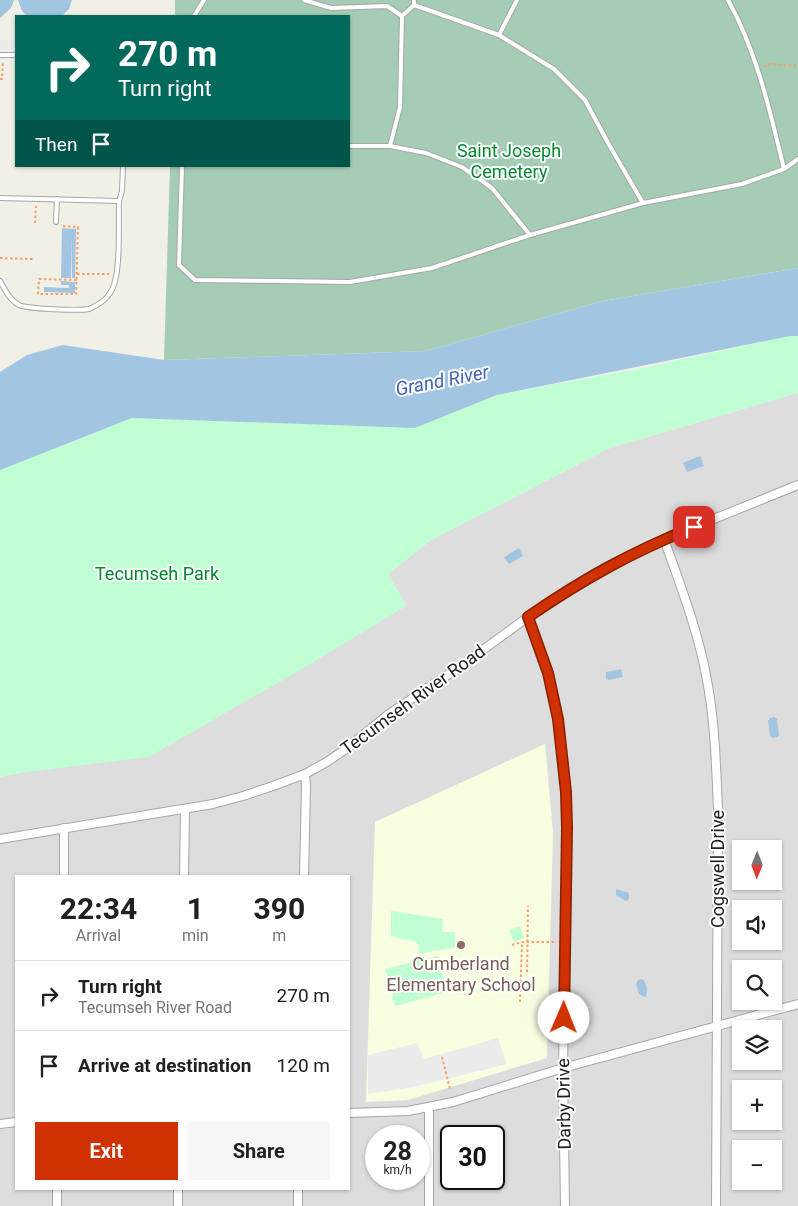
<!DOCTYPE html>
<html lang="en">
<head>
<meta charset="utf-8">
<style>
	body { margin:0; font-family:Roboto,sans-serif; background:#f6f6f6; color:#202124; height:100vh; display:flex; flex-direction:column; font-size:19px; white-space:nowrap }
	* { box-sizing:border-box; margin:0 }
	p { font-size:16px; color:#757577 }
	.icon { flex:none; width:28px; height:28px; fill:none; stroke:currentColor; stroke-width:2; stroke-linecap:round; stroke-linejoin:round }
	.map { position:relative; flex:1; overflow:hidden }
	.details { position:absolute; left:15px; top:875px; width:335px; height:315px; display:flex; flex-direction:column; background:#fff; border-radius:0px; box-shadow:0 1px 4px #0004 }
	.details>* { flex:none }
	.guide { position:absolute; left:15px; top:15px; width:335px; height:152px; border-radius:0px; box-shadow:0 1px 4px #0004; background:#00695c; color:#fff; overflow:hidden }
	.needle { width:32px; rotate:181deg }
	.controls { position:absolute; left:732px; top:840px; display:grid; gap:10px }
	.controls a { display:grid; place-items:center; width:50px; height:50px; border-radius:0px; background:#fff; box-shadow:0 1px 4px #0004; font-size:25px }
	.speed { position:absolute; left:365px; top:1125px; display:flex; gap:10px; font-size:25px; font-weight:700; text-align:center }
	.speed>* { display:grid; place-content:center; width:65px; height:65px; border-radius:50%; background:#fff; box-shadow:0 1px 4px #0004; line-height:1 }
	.speed small { font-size:12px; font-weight:400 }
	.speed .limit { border:2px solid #111; border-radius:8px; background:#fff; color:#111 }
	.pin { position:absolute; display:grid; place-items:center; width:42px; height:42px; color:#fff; margin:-21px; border-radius:10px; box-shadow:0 2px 8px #0006 }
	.me { position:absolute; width:55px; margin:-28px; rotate:1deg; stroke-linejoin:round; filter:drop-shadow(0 0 4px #0008) }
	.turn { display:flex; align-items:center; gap:18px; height:105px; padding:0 20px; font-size:22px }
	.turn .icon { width:65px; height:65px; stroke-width:2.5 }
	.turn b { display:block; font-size:35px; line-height:42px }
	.then { display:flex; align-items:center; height:48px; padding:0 20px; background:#0003; gap:10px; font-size:19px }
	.eta { display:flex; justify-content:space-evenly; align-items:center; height:85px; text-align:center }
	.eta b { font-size:30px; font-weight:700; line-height:35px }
	.button { display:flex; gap:10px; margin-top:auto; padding:10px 20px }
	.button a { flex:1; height:58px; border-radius:0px; background:#d03100; color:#fff; font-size:20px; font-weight:700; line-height:58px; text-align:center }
	.button a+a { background:#f6f6f6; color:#202124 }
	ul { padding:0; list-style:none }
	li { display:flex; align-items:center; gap:15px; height:70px; padding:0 20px; border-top:1px solid #e0e0e0 }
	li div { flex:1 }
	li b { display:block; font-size:19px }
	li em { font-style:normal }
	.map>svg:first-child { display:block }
	.residential { fill:#dedddd; fill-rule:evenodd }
	.education { fill:#f8ffe1 }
	.cemetery { fill:#a5ccb4 }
	.park { fill:#c0fed3 }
	.parking { fill:#ececec }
	.water { fill:#a2c5e2 }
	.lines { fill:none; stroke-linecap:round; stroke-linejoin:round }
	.lane-casing { stroke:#a7a7a7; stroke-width:6 }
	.street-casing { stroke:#a7a7a7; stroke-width:10 }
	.path { stroke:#ff9c69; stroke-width:2; stroke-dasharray:2.5 2.5; stroke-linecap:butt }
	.lane { stroke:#fff; stroke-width:4 }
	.street { stroke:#fff; stroke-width:8 }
	.route-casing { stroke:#872000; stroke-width:12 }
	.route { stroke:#d03100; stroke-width:9 }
	.education-dot { fill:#8d6e63; stroke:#fff; stroke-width:2 }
	.labels { text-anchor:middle; stroke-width:4; stroke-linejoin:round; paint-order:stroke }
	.park-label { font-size:18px; fill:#02892e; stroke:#fff }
	.street-label { font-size:18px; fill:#202020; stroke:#fff }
	.education-label { font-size:18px; fill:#785e54; stroke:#fff }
	.water-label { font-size:19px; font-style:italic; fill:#4362b9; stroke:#fff }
</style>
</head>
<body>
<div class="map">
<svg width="798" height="1206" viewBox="0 0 798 1206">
	<rect width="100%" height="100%" fill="#f1f0e6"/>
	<path class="residential" d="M798,393V1206H0V777L19,773L406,605L388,574L431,540L610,448ZM741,849H774V881H741ZM16,876H349V1189H16ZM741,909H774V941H741ZM741,969H774V1001H741ZM741,1029H774V1061H741ZM741,1089H774V1121H741ZM376,1136H419V1179H376ZM451,1136H494V1179H451ZM741,1149H774V1181H741Z"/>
	<path class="education" d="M545,744L553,832L547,1058L408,1100L366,1102L375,822Z"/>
	<path class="cemetery" d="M175,0H798V268L603,301L426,351L164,360L170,166H349V16H175Z"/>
	<g class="park">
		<path d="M790,336H798V393L610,448L431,540L388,574L406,606L307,666L149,757L19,773L0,777V470L132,418L415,428L497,395L643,368Z"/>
		<path d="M391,911L443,919L442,932H455V947L420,954L417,942L391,936Z"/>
		<path d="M520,926L524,938L514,942L509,930Z"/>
		<path d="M438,956L447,992L395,1006L394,1000H392L393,994L385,969Z"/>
	</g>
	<g class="parking">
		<path d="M0,40H16V61L0,60Z"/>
		<path d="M498,1038L507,1064L414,1087L368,1094V1055L417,1043L424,1059Z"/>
	</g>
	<g class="water">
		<path d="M0,0H14L11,8L0,18Z"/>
		<path d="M18,0H72L69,9L62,16H27L22,11Z"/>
		<path d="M62,228L76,229L75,278H72V238L71,278H61Z"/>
		<path d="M798,268V336H790L497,395L415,428L132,418L0,470V372L27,355L63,345L164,360L426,351L603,301Z"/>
		<path d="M61,281L75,282V293L44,292V287L69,288V285H61Z"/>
		<path d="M700,456L704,466L687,472L683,463Z"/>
		<path d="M519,548L523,556L509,564L504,557Z"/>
		<path d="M621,669L623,677L608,680L606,679V672Z"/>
		<path d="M774,717L777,719L779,735L777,737L773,738L770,736L768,721L770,718Z"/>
		<path d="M617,889L629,893V899L626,901L616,895V890Z"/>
		<path d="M641,979C647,981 648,991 646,996L644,997L639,994L636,984L638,980Z"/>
	</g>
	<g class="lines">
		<defs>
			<g id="lane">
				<path d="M304,0L331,8L387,6L402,16L414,5V0"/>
				<path d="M728,0C757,52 770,111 784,169"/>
				<path d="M414,5L499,35L554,69L585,100L608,143L643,203"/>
				<path d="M194,16L204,0"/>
				<path d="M499,35L517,0"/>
				<path d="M0,55H16"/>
				<path d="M349,146H390L426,153L462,167L492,188L530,235"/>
				<path d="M390,146L400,107L402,16"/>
				<path d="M182,166L179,265L195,280L350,282L432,268L530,235L643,203L742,184L784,169L798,159"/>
				<path d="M0,198L119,201"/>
				<path d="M56,222L57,199"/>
				<path d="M0,281C5,290 10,300 19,305C28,309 79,311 89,309C96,306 106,300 110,293C122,277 118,222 119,201L122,191L123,166"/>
			</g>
			<g id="street">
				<path d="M664,539C680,584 697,628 706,675C715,719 716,765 718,809L716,1206"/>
				<path d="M528,617C535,636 543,655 549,675C561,725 566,776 567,828L563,1068L565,1206"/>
				<path d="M0,839L213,804L243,796L273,786L305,774L325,763L346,749L389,714L461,666L528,617L597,572L664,539L798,485"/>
				<path d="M64,876V828"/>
				<path d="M184,876L185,809"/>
				<path d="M304,876L306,786L305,774"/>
				<path d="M349,1113L408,1111L453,1102L563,1068L798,1004"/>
				<path d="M0,1124L16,1122"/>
				<path d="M57,1206V1189"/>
				<path d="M178,1206V1189"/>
				<path d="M298,1206V1189"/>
				<path d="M429,1206V1107"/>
			</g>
		</defs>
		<use href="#lane" class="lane-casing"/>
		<use href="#street" class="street-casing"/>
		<g class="path">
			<path d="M764,66L770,64L798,66"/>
			<path d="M0,79H2L3,61"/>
			<path d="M35,223L36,206"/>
			<path d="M63,226L78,227L76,294H38L39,279L77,280"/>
			<path d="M0,258L33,259"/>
			<path d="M77,274H109"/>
			<path d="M512,945L522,942H557"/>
			<path d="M527,972L528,906"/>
			<path d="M520,1002L522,942"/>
			<path d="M442,1057L450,1089"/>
		</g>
		<use href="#lane" class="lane"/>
		<use href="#street" class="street"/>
	</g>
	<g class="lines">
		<defs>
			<path id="route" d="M564,1018L567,828L566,792L558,719L548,673L528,617C583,579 632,552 694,527"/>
		</defs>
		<use href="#route" class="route-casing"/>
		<use href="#route" class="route"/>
	</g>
	<circle class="education-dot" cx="461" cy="945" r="5"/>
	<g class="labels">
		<g class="park-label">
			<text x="509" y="157">Saint Joseph<tspan x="509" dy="21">Cemetery</tspan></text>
			<text x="157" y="580">Tecumseh Park</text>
		</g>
		<g class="street-label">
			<text transform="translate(413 700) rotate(-36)" y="6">Tecumseh River Road</text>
			<text transform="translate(718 869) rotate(-90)" y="6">Cogswell Drive</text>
			<text transform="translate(564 1104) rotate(-91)" y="6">Darby Drive</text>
		</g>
		<g class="education-label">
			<text x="461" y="970">Cumberland<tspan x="461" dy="21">Elementary School</tspan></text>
		</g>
		<g class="water-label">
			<text transform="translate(442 380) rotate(-11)" y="7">Grand River</text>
		</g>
	</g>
</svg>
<div class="controls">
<a><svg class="needle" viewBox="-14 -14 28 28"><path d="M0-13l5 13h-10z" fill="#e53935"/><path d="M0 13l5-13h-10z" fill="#757577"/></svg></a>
<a><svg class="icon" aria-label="sound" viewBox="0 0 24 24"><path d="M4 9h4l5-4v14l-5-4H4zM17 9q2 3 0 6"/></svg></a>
<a><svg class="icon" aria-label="search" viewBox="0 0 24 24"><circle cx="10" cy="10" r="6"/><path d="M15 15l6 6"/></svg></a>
<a><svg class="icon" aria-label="layers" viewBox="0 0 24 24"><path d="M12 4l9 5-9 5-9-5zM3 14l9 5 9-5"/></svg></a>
<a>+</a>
<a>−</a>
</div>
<div class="speed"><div>28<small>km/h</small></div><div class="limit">30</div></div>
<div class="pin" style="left:694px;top:527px;background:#d93025"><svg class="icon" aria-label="arrive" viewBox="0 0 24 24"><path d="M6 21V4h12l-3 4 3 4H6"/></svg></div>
<svg class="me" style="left:564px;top:1018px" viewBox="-20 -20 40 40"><circle r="19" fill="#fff"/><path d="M0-13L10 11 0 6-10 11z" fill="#d03100"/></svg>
<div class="guide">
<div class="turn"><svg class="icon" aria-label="right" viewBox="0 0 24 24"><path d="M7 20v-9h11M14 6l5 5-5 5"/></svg><div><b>270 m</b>Turn right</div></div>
<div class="then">Then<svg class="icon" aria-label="arrive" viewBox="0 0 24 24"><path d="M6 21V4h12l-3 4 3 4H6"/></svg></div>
</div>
<section class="details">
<div class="eta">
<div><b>22:34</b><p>Arrival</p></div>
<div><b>1</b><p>min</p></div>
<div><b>390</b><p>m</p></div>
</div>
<ul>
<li><svg class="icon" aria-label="right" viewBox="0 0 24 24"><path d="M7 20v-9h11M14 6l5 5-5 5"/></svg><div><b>Turn right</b><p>Tecumseh River Road</p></div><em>270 m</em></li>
<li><svg class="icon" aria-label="arrive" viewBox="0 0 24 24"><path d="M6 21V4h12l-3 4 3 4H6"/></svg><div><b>Arrive at destination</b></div><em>120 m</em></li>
</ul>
<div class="button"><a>Exit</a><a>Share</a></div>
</section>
</div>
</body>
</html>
